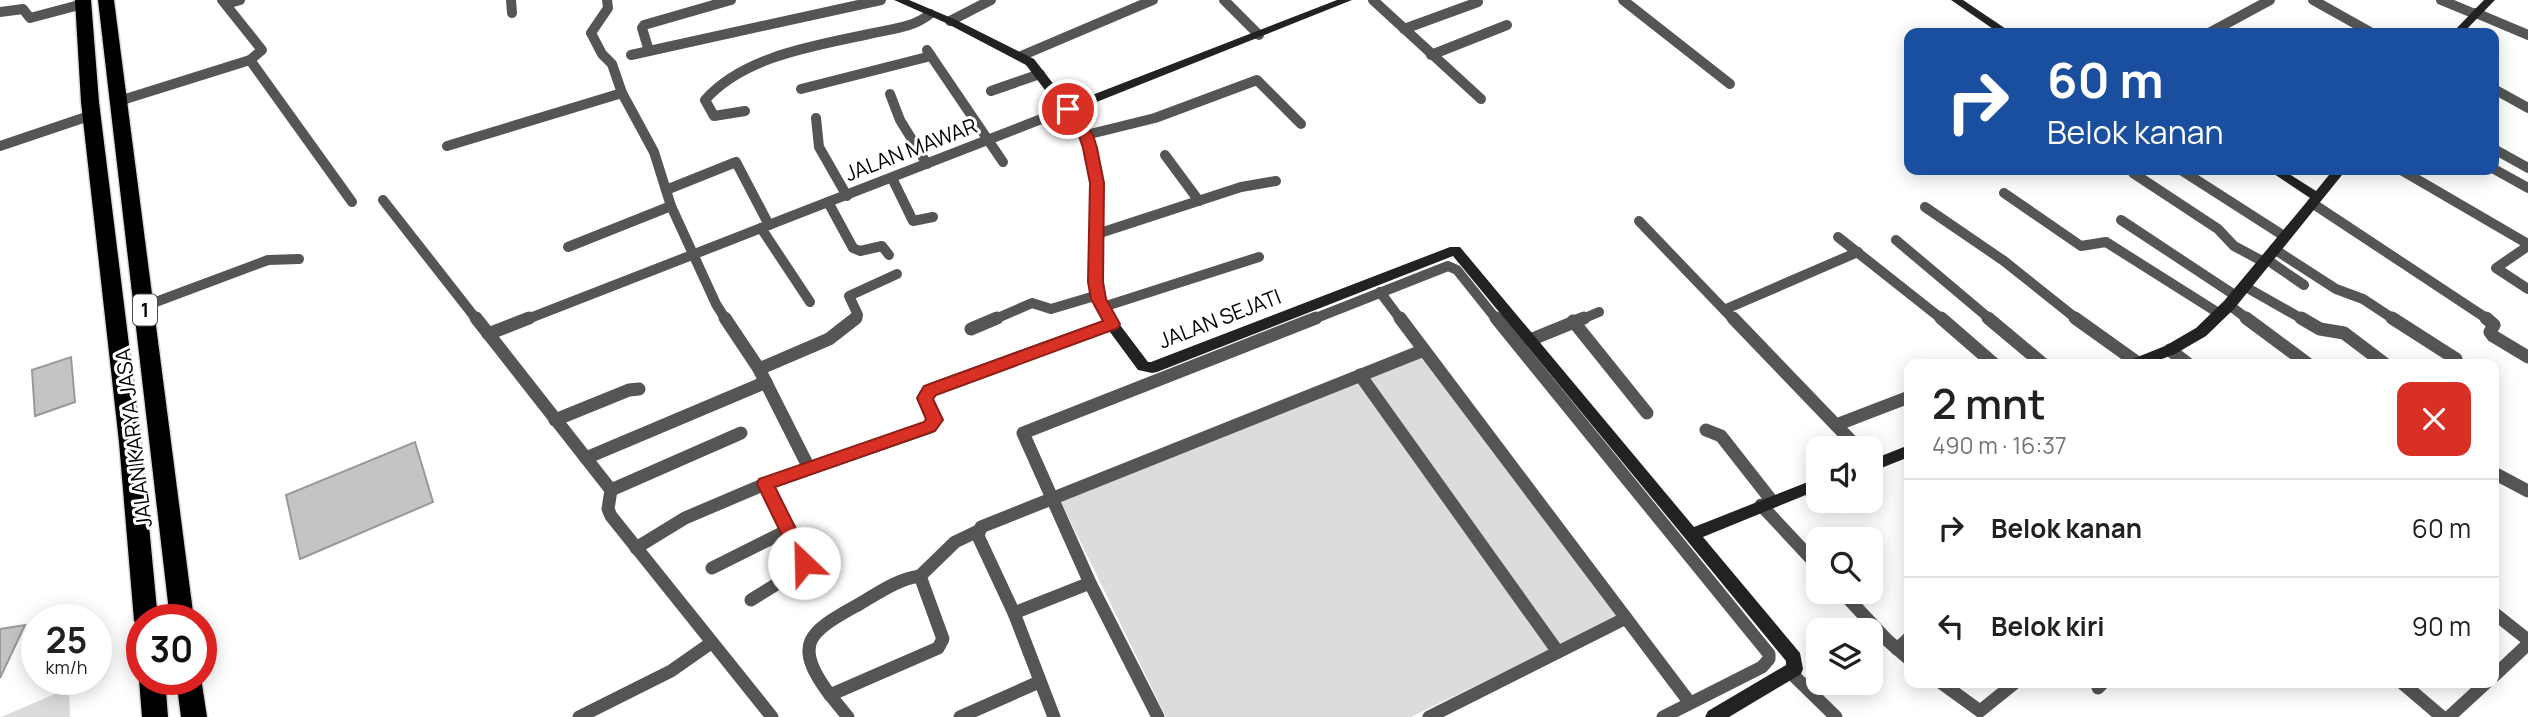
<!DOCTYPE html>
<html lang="id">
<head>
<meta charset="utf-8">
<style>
	body { margin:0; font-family:Manrope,sans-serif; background:#f6f6f6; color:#202124; height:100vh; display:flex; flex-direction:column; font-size:26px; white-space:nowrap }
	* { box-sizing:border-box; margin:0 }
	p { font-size:23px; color:#757577 }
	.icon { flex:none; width:38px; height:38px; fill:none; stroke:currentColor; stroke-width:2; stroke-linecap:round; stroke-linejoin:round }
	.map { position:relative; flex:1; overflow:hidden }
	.panel { position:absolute; left:1904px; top:359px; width:595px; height:329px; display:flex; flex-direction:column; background:#fff; border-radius:14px; box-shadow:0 4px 18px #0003 }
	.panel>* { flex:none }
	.banner { position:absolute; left:1904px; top:28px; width:595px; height:147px; border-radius:14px; box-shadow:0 4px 18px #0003; background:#1a4fa0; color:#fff; overflow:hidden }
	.controls { position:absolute; left:1806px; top:436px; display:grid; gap:14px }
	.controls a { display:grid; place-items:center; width:77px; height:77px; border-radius:14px; background:#fff; box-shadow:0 4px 18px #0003; font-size:35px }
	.speed { position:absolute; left:21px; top:604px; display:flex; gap:14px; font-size:35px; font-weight:700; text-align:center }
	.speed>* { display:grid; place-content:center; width:91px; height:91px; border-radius:50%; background:#fff; box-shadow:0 4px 18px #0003; line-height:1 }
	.speed small { font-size:18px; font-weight:400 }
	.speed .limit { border:10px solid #d22; background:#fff; color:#111 }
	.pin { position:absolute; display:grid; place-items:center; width:60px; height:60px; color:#fff; margin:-30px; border:4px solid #fff; border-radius:50%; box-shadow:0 2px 7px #0007 }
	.me { position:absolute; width:77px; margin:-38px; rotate:336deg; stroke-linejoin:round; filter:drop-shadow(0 0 5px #0008) }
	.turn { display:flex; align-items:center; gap:24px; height:147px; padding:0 28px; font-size:32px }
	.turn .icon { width:91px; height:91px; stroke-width:2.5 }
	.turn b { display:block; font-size:49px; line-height:60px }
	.round { display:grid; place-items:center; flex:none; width:74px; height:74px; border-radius:14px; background:#f6f6f6 }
	.summary { display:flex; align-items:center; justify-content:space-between; height:119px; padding:0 28px }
	h1 { font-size:42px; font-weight:600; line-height:52px }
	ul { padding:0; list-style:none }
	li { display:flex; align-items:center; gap:21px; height:98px; padding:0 28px; border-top:2px solid #e0e0e0 }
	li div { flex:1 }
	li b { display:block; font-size:26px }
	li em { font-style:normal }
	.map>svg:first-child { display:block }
	.green { fill:#dcdcdc }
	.building { fill:#c4c4c4; stroke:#999; stroke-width:2 }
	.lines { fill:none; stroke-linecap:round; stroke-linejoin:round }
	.highway-casing { stroke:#dbdbdb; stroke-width:3 }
	.street-far1 { stroke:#555; stroke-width:10 }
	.street { stroke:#555; stroke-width:13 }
	.secondary { fill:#222; fill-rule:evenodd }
	.highway { fill:#000; fill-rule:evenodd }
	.route { fill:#d93025; stroke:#8d1f18; stroke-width:2 }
	.labels { text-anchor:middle; stroke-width:6; stroke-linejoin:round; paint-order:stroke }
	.shield { fill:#fff; stroke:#4c4c4c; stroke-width:2 }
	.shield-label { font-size:19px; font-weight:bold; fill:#000 }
	.street-label { font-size:21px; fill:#000; stroke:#fff }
</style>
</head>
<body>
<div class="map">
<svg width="2528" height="717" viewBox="0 0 2528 717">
	<rect width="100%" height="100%" fill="#fff"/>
	<g class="green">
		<path d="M1423,356L1619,616L1411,717H1166L1060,500Z"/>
		<path d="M69,688L70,717H1Z"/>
	</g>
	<g class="building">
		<path d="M71,357L75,402L35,416L32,370Z"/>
		<path d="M415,442L433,502L300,559L286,495Z"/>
		<path d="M25,625L0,678V629Z"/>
	</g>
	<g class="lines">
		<defs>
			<g id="highway">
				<path d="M75,0H91L99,102L141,442L158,620H142V629L137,628L134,620L119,442L81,102Z"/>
				<path d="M98,0H114L194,620H170Z"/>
				<path d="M142,674V679H165L168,717H142L139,679Z"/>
				<path d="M201,678L207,717H181L176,679Z"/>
			</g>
		</defs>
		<use href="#highway" class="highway-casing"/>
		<g class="street-far1">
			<path d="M222,0L262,50L250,60L352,202"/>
			<path d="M511,0L512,13"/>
			<path d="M607,0L608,8L591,33L602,54L612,64L622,93L654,152L671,206L716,304L726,320"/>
			<path d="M1224,0L1259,35"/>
			<path d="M1373,0L1481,99"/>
			<path d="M1623,0L1730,84"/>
			<path d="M2313,0L2372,33"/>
			<path d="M2441,0L2475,14"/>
			<path d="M226,4L240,0"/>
			<path d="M0,12L23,9L30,18L83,4"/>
			<path d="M2476,13L2528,35"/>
			<path d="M950,21L991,0"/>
			<path d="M1404,29L1478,2"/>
			<path d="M2209,33L2270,0"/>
			<path d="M927,50L1003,162"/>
			<path d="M649,51L642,28L644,25L731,0"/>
			<path d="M631,55L881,0"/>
			<path d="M1431,55L1507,25"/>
			<path d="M1021,56L1153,0"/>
			<path d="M801,89L931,56"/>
			<path d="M2494,89L2528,108"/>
			<path d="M991,91L1040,74"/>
			<path d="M890,94L900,120L927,164"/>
			<path d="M119,101L250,60"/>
			<path d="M745,111L714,116L705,100C744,56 814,46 869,34C890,29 913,28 930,14"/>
			<path d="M816,118L819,147L847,196"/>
			<path d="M1086,135L1155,118L1257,80L1301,124"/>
			<path d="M0,146L92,115"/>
			<path d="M447,146L622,93"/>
			<path d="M2494,149L2528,168"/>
			<path d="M1165,155L1199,201"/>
			<path d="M2494,169L2528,188"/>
			<path d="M2181,170L2284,236"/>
			<path d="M2401,170L2528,244"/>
			<path d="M2133,173L2218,229L2234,246L2264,262"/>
			<path d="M892,178L913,221L933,217"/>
			<path d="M666,190L736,162L769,225"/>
			<path d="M2004,193L2081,246L2106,242L2220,314"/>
			<path d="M383,200L477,320"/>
			<path d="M828,202L853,248L860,251L882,246L889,255"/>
			<path d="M2312,203L2489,320"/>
			<path d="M1925,207L2004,261L2078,320"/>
			<path d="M2121,220L2236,296"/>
			<path d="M1639,221L1734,320"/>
			<path d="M761,228L810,302"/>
			<path d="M1097,234L1241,187L1276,181"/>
			<path d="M1838,237L1943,320"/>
			<path d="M1896,240L1991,320"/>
			<path d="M2528,246L2496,268L2528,289"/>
			<path d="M568,247L671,206"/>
			<path d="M2274,249L2336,289L2363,299L2395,320"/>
			<path d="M2266,259L2304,285"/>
			<path d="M2244,286L2304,320"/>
			<path d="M1380,292L1401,320"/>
			<path d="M2229,305L2249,320"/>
			<path d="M145,306L268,260L299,259"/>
			<path d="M1103,307L1259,257"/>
			<path d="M1726,309L1858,252"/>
			<path d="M525,320L1067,109"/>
			<path d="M855,320L858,315L849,296L897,274"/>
			<path d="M993,320L1032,303L1051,309L1098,295"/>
			<path d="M1311,320L1448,266L1457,270L1497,320"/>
			<path d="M1580,320L1599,312"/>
		</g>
		<g class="street">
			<path d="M476,318L611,490L608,509L611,516L772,717"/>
			<path d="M725,318L759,369L809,468"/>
			<path d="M1400,318L1690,703"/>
			<path d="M1496,318L1769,654V659L1762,667L1663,717"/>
			<path d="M1733,318L1858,448"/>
			<path d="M1941,318L1994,364"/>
			<path d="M1988,318L2043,364"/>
			<path d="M2075,318L2138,363"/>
			<path d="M2246,318L2308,364"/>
			<path d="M2301,318L2320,329L2344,333L2385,364"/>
			<path d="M2392,318L2456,359"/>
			<path d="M2486,318L2494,325L2490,332L2493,336L2528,357"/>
			<path d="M1573,321L1647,413"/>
			<path d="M971,329L997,318"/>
			<path d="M488,334L529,318"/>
			<path d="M1530,340L1584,318"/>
			<path d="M2170,350L2188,364"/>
			<path d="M759,369L829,339L856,318"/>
			<path d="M1360,375L1558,652"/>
			<path d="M555,420L629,390L639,389"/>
			<path d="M1836,425L1909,397"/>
			<path d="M1706,430L1721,436L1772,501"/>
			<path d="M586,458L766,382"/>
			<path d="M2494,473L2528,491"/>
			<path d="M611,490L741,433"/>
			<path d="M1761,505L1818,566"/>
			<path d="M636,548L685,518L765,484L930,427L934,420L925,395L935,388L1112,324"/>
			<path d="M712,568L790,529"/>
			<path d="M920,576L955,542L978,531"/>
			<path d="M920,576L943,639L938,648L830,695C788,640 814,630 861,603C880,592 898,579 920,576Z"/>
			<path d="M1842,592L1887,640L1909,659"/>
			<path d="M751,600L796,572L804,563L765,484"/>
			<path d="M1014,613L1090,583"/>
			<path d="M2494,613L2528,640"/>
			<path d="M1897,649L1909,638"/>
			<path d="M1790,672L1836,717"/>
			<path d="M2494,676L2528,644"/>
			<path d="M1940,682L1980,711L2016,682"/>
			<path d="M2401,682L2442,717"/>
			<path d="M2098,688L2104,682"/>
			<path d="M830,695L848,717"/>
			<path d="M579,717L671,671L711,643"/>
			<path d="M960,717L1039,682"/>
			<path d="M1054,717L1014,613L978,536L981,527L1424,350"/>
			<path d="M1158,717L1090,583L1023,433L1316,318"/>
			<path d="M1429,717L1626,618"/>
			<path d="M2449,717L2487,682"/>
		</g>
		<g class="secondary">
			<path d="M894,0H909L954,19L1034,59L1069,104L1337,0H1352L1074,111L1092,135L1103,183L1102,282L1106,299L1117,321L1148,362H1151L1450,247H1460L1694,527L1818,478V490L1703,537L1800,653L1803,669L1801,674L1729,717H1705L1708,711L1786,665V661L1453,256L1157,372L1152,373L1138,370L1107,328L1092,299L1088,282L1091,183L1080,136L1026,65L946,23Z"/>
			<path d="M1951,0H1963L2012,33H1999Z"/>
			<path d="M2484,0H2495L2463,33H2452Z"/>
			<path d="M2268,170H2283L2316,191L2333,170H2346L2234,309L2206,336L2175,354L2149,364H2128L2130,360L2165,346L2196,328L2224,301L2310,198Z"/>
			<path d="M1909,445V457L1871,472V460Z"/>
		</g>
		<use href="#highway" class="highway"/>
	</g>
	<path class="route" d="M1068,104L1072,106L1093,135L1097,148L1104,183L1103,282L1106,299L1120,324L1118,328L936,395L933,399L943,420L935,431L775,487L813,563L811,568L804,571L798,568L757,484L759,479L924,422L926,419L917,398L924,386L1103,321L1091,299L1088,282L1090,183L1083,148L1079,136L1061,109Z"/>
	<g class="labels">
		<rect class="shield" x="133" y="294.5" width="24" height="31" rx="5"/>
		<g class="shield-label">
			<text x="145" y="317">1</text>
		</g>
		<g class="street-label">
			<text transform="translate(911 150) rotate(-21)" y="7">JALAN MAWAR</text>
			<text transform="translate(1220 319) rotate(-21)" y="7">JALAN SEJATI</text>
			<text transform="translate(134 438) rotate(-97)" y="7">JALAN KARYA JASA</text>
		</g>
	</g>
</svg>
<div class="controls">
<a><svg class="icon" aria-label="sound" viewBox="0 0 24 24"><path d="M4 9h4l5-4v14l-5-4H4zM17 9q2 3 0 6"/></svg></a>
<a><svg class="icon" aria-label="search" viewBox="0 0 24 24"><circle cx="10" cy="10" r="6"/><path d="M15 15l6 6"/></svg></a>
<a><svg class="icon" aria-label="layers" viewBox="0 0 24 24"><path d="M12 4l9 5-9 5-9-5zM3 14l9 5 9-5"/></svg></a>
</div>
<div class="speed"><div>25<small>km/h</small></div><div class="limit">30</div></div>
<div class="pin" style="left:1068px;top:109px;background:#d93025"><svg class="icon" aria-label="arrive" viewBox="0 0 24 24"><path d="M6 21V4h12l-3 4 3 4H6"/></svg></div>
<svg class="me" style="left:804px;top:563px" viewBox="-20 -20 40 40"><circle r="19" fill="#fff"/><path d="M0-13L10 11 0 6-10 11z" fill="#d93025"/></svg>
<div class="banner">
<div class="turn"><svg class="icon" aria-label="right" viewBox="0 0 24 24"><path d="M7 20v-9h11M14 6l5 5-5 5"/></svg><div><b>60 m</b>Belok kanan</div></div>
</div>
<section class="panel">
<div class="summary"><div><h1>2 mnt</h1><p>490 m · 16:37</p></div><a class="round" style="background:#d93025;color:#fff"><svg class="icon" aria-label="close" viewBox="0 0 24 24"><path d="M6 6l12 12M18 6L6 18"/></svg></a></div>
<ul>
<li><svg class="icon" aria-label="right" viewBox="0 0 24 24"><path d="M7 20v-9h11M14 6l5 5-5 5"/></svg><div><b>Belok kanan</b></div><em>60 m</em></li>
<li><svg class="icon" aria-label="left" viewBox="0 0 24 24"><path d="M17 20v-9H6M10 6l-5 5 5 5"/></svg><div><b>Belok kiri</b></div><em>90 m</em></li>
</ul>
</section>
</div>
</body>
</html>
